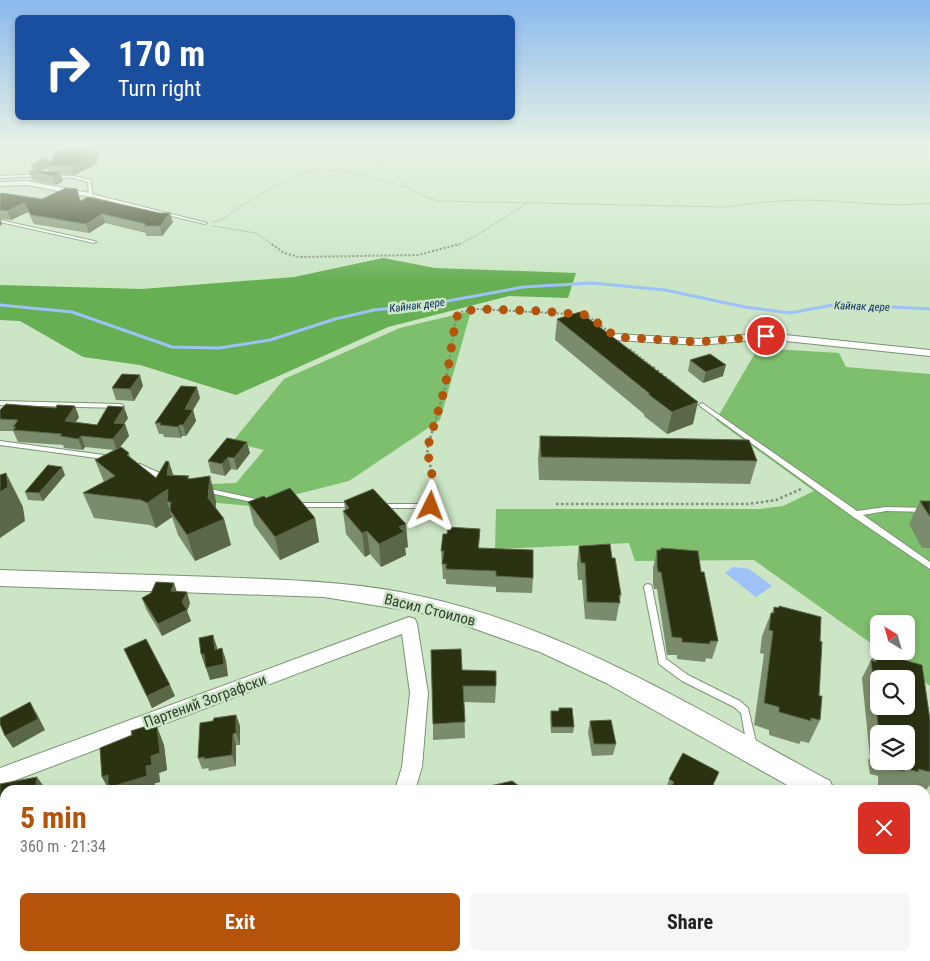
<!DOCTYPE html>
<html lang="en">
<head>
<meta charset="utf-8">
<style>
	body { margin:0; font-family:"Roboto Condensed",sans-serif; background:#f6f6f6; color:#222; height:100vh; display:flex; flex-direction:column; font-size:19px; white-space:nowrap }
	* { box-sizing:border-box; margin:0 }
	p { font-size:16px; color:#767676 }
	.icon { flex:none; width:28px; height:28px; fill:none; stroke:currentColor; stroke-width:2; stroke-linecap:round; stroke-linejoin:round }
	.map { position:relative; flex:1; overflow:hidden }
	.panel { position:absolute; left:0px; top:785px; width:930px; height:176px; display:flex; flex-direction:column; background:#fff; border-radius:15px 15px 0 0; box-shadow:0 2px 8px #0003 }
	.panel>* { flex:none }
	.top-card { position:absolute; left:15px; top:15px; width:500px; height:105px; border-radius:8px; box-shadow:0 2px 8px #0003; background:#1a4fa0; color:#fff; overflow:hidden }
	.needle { width:32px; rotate:323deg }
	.fabs { position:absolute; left:870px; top:615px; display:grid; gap:10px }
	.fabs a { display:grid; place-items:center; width:45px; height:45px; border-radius:8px; background:#fff; box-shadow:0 2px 8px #0003; font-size:25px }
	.pin { position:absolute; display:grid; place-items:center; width:42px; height:42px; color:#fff; margin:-21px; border:2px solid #fff; border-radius:50%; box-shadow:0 1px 5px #0007 }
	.me { position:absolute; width:55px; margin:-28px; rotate:3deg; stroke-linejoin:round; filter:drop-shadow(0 0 4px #0008) }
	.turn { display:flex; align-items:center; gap:18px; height:105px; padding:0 20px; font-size:22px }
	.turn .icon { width:65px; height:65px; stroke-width:2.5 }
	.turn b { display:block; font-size:35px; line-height:42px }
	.round { display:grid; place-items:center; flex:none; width:52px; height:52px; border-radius:8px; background:#f6f6f6 }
	.overview { display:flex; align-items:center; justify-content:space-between; height:85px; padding:0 20px }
	h1 { font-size:30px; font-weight:700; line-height:38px; color:#b45309 }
	.action { display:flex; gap:10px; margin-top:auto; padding:10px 20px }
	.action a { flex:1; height:58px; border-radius:8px; background:#b45309; color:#fff; font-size:20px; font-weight:700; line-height:58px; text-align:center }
	.action a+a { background:#f6f6f6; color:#222 }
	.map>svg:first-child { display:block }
	.green { fill:#7ebf6d }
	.forest { fill:#66af52 }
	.water { fill:#9dc1f8 }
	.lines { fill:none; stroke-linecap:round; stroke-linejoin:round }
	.stream { stroke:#9dc1f8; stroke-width:3 }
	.lane-casing { stroke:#7b9275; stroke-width:2 }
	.street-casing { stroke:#7b9275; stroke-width:2 }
	.secondary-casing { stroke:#7b9275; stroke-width:2 }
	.path-far2 { stroke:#7e9079; stroke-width:1; stroke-dasharray:1 1; stroke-linecap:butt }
	.path-far1 { stroke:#7e9079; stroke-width:2; stroke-dasharray:2 2; stroke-linecap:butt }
	.path { stroke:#7e9079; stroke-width:2.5; stroke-dasharray:2.5 2.5; stroke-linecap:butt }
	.lane { fill:#fff; fill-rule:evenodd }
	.street { fill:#fff; fill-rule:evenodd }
	.secondary { fill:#fff; fill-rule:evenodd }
	.wall { fill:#7b8c6c; fill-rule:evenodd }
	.shaded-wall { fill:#5b6848 }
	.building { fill:#2b3212; stroke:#5b6848; fill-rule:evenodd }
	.route { stroke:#b45309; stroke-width:9; stroke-dasharray:0 16.2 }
	.labels { text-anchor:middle; stroke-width:5; stroke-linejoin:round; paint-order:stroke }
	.far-water-label { font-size:11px; font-style:italic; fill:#0b2f67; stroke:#cbe5c5 }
	.near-street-label { font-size:15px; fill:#333d30; stroke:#cbe5c5 }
</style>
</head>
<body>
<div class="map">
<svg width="930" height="961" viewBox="0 0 930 961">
	<rect width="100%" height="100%" fill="#cbe5c5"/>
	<g class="green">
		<path d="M471,311L440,420L349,481L250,506L197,501L208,484L236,483L264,450L232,442L284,379L400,328Z"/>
		<path d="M758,348L839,353L846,367L930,374V686L882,651H906V624H879V649L754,560L635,561L629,543L495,549L496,509H760L783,506L814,491L716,420Z"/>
	</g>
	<path class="forest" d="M383,258L435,268L576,273L568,298L509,296L388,327L236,395L140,365L83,357L20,321L0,320V285L142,289L294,277Z"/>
	<path class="water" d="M733,567L749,569L772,586L756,597L725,573Z"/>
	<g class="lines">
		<path class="stream" d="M0,305L72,312L172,347L219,348L270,340L335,319L374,310L426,305L523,287L592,283L665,290L745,307L790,313L838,304L930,309"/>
		<defs>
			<g id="lane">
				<path d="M42,155L56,161L54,167L42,176L0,178V176L40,174L51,166L52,162L41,157L40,156Z"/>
				<path d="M53,175L74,176L91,180L92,194L207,223L205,224L89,196L88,182L74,178L52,177L51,176Z"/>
				<path d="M0,220L94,241L96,242L94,243L0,222Z"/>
				<path d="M0,401L121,404L124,406L121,408L0,405Z"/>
				<path d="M702,403L857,511L886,507L930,508V512L886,511L863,515L930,562V569L852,516L700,406L699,405Z"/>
				<path d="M0,441L111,456L114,458L111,460L0,445Z"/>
				<path d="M136,464H140L166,476L167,478L164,480H162L136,468L135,466Z"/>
				<path d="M204,488H206L261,500L265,502L261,504L206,492L203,490Z"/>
				<path d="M294,503H353L357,505L353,507H294L293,505Z"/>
				<path d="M379,504H431L435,506L431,508H382L378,506Z"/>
				<path d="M648,584L651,585L652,587L666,659L688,675L740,701L748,708L757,746L755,749L752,750L749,749L747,746L741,713L734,707L682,681L659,664L644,587L645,585Z"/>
			</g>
			<g id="street">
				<path d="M27,181L90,193L94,195L90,197L27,185L0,186V182Z"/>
				<path d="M766,333L930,350V356L766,339L699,345L616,340L611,337L616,334L699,339Z"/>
				<path d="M409,617L415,619L417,624L428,693L422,767L415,790H395L402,767L410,693L402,634L0,786V768Z"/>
				<path d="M0,868L5,869V891L0,890Z"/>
				<path d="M255,956H279L280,961H257Z"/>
				<path d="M335,956H358L356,961H334Z"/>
				<path d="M496,956H524L525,961H498Z"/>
			</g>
			<g id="secondary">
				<path d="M0,570C72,572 143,575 215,577C285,580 355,581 424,597C571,630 700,711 830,781L834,790H796L606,683L540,652L464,625L423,613L324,597L0,586Z"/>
				<path d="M925,832L930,834V863L925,861Z"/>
			</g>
		</defs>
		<use href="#lane" class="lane-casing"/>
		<use href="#street" class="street-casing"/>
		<use href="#secondary" class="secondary-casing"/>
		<g class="path-far2">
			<path d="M362,147C373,153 380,163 390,172C397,178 404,180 408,188"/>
			<path d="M213,222L221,220C250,201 282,177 316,170C333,167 379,178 396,184C411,189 424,197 439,201L728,207C762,201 796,199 831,201C864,203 897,207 930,203"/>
			<path d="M213,226L256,233L274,246"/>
			<path d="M457,246L487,229L527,203"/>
		</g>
		<g class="path-far1">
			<path d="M272,244L284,253L299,257L418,255L460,244"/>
			<path d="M630,349L655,369"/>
			<path d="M448,369L456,318L460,312L478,309L587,315L608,331"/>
		</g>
		<g class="path">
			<path d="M653,367L678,387"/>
			<path d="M432,497L433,480L427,449L445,388L448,367"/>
			<path d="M556,504H748L776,500L801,489"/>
		</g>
		<use href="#lane" class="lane"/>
		<use href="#street" class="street"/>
		<use href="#secondary" class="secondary"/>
	</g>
	<g class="wall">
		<path d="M96,149L99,158L96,159L97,164L74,175L61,174L63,181L56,185L32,180L29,171H33L31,165L47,156L49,162ZM47,167L49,172L41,171Z"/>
		<path d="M0,194L42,199L81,201L173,222L162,236H146V233L105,223L89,233L34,224L28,212L11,220L0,219L2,224L0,226Z"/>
		<path d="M557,319L693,424L667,434L644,416V414L555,340Z"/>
		<path d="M690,360L723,376L703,383L688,371Z"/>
		<path d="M143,386L134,401L116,400L112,388Z"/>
		<path d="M200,398L193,410L196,421L186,436H182L181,438L164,437L163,434H159L155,423Z"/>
		<path d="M0,410L79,417L76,422L97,425L128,418L124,424H125L129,436L120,447L129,453L130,457L156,478L173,475L189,476V478L216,501V508L224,519L231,545L195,561L178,535L172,517L156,528L150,525L94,518L83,493L104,482L95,460L114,450L85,447L83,450L64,448L63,445L18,442L13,431H0Z"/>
		<path d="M540,436L757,461L750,484L539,480L538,459Z"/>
		<path d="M250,453L237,470L231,469L225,476L211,473L208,461Z"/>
		<path d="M65,475L43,501L28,500L25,492Z"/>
		<path d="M266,498L315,518L319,542L280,560L254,525L248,502Z"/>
		<path d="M344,501L408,547L405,548L406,555L381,567L370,554L365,557L346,534L343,511L345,510Z"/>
		<path d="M920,501H930V548H922L909,524Z"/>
		<path d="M480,529L479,548L533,578L532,593L496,592V587L446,584V579H443L441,551L447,534Z"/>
		<path d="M579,546L612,558L621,595L616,621L585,619L582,580H578L577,564Z"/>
		<path d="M661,548L701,572L718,641L712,659L706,658L705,662L677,659V655H667L657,589H654L653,584V568L657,550H661Z"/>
		<path d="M177,591L190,603L187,611L191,621L162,636L146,609L142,598Z"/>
		<path d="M779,606L820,641L819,696L820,720L809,743L801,741L799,744L769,735V730L754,725L764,654L760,653L762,636L771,613H772L774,607L779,608Z"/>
		<path d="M124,649L175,696L152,708Z"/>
		<path d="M875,652L930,720V785L926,790L909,786L907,789L894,786L892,788L878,785V776L870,774L868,760L870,758L862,678ZM879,734H906V761H879Z"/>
		<path d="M462,670L496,686L495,703L464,702L465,738L433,740V724Z"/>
		<path d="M559,708L574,727L573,733H551L550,717L551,711H559Z"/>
		<path d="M236,715L240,726V745H236V766L209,771L208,768L202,769L198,758L213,721Z"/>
		<path d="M590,721L616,744L613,755L592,756L588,732Z"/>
		<path d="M157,727L164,745L167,770L159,773L160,782L155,783V790H109L102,777L151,729Z"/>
		<path d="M669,779L714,784L712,789L714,790H666Z"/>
		<path d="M662,956H694L692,961H665L661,959Z"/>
		<path d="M882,956H925L930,961H883Z"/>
	</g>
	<g class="shaded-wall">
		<path d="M96,149L99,158L96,159L97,164L74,175L72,166L87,153Z"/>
		<path d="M47,156L49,164L46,165L47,167L38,173L35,164Z"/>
		<path d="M60,172L63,181L56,185L53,176Z"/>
		<path d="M24,203L28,212L11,220L7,211Z"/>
		<path d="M170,213L173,222L162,236L160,226Z"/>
		<path d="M102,214L105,223L89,233L86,224Z"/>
		<path d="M0,218L2,224L0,226Z"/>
		<path d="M726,365L723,376L703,383L706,372Z"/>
		<path d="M140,375L143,386L134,401L130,389Z"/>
		<path d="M197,387L200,398L193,410L196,421L186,436L183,425L185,409Z"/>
		<path d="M698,402L693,424L667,434L672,412Z"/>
		<path d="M75,406L79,417L69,432L65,421Z"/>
		<path d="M124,407L128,418L121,429L125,424L129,436L117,451L113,439L114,423Z"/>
		<path d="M179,425L182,436L181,438L178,427Z"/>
		<path d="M81,436L85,447L83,450L78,439Z"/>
		<path d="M247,442L250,453L237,470L234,458Z"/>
		<path d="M228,457L231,469L225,476L222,464Z"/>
		<path d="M169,462L177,486L167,475Z"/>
		<path d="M62,467L65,475L43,501L39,493Z"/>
		<path d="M6,473L23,507L25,521L0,538V492Z"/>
		<path d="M210,476L216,501L215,523L208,498Z"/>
		<path d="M168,489L171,502H167L172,517L156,528L147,503Z"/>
		<path d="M315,518L319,542L280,560L275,537Z"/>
		<path d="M224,519L231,545L195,561L187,535Z"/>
		<path d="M406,524L408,547L405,548L406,555L381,567L379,544L399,527Z"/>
		<path d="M480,529L479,544L478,563V548Z"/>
		<path d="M367,531L370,554L365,557L362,533Z"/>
		<path d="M174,583L178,595L171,591Z"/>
		<path d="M187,592L190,603L187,611L191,621L162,636L158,624L182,602Z"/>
		<path d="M213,635L217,647L219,662L215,650Z"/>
		<path d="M222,648L226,660L228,676L210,680L206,668Z"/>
		<path d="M201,654H204L208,665L205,666Z"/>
		<path d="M170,685L175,696L152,708L147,696Z"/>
		<path d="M30,702L37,714L45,730L13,748L5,736Z"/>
		<path d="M236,715L240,726V745L236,733Z"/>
		<path d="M157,727L164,745L167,770L159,773L160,782L155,783V790H116L114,786L146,766Z"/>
		<path d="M233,734L236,745V766L232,755Z"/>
		<path d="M108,775V785L111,790H109L102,777Z"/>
		<path d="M37,777L45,788L44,790H35Z"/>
		<path d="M5,821V833L0,834V822Z"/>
	</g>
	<g class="building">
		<path d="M63,147H74L96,149L87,153L95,155L72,166L46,165L53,159L55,152Z"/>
		<path d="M47,156L35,164L31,165Z"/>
		<path d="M29,171L60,172L53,176Z"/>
		<path d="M66,188L77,189L80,201L88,197L159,213H170L160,226H144L146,224L102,214L86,224L31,215L24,203L7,211L0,210V194L2,193L42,199Z"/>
		<path d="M580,312L698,402L672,412L648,394H650L557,319Z"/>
		<path d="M710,354L726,365L706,372L690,360Z"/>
		<path d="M122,374L140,375L130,389L112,388Z"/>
		<path d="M181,386L197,387L185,409L193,410L183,425H179L178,427L160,425L161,423H155Z"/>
		<path d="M6,404L56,408L57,405L75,406L65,421L97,425L108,406L124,407L114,423L125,424L113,439L81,436L78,439L60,436L62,434L13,430L16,427H13L18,420L0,419V410Z"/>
		<path d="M540,436L749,440L757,461L541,457Z"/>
		<path d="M227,438L247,442L234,458L228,457L222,464L208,461Z"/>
		<path d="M121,447L129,453L127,455L156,478L166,461L169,462L167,475L189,476L187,478L189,479L210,476L208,498L224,519L187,535L170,510L171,502H167L168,489L147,503L141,500L83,493L115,476L95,460Z"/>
		<path d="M48,465L62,467L39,493L25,492Z"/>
		<path d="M6,473L8,487L0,492V475Z"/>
		<path d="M290,488L315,518L275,537L248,502L264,496L266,498Z"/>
		<path d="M373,489L406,524L399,527L404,532L379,544L367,531L362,533L343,511L349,508L344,501Z"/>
		<path d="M920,501H930V517Z"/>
		<path d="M448,527L480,529L478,548L533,550V578L496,576V571L446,569V564H442L444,551H441L443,534H447Z"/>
		<path d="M610,544L612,558H615L621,595H619L620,603L587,602L585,563H581L579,546Z"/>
		<path d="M661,548L698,551L701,572H704L718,641H710V644L682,642V638L672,637L661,572H658L657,566V550H661Z"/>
		<path d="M156,582L174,583L171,591L187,592L182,602L187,610L158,624L142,598L151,593Z"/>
		<path d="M779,606L821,617L820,641L822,642L819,696H822L820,720L811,718V721L779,712V707L764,703L773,631L769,630L771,613H774V607L779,608Z"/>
		<path d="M213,635L215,650L222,648L224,664L206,668L204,654H201L199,638Z"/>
		<path d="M146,639L170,685L147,696L124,649Z"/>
		<path d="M461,649L462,670L496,671V686H463L465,722L433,724L431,650Z"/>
		<path d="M875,652L922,665L930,720V772L918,769L919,772L903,768L904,771L889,768L888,761H906V734H879L871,660L876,662ZM879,679H906V706H879Z"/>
		<path d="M30,702L38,719L5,736L0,724V718Z"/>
		<path d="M559,708H572L574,727H552L551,711H559Z"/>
		<path d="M236,715V733L233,734L232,755L204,759L205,757L198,758L200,723L213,721L214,718Z"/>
		<path d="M611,720L616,744H594L590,721Z"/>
		<path d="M150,725V729L157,727L160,753L151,756L152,765L146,766L147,776L114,786L108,785V775L102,777L100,748L132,735L131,731Z"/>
		<path d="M683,753L719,772L711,789L714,790H670L674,782L669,779Z"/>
		<path d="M37,777L35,790H5V821L0,822V784Z"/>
		<path d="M512,781L525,790H495L490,786Z"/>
		<path d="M925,926H928L930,933V961H895L894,956H925Z"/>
		<path d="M678,956H694L692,961H686Z"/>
	</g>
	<linearGradient id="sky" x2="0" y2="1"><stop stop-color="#8ab9ee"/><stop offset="0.52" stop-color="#e8f3e5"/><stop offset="1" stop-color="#e8f3e5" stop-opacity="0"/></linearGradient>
	<rect width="930" height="282" fill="url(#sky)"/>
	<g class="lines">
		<path class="route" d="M431,506L433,480L427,449L445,388L456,318L460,312L478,309L540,311L587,315L616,337L699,342L766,336"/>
	</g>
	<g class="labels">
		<g class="far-water-label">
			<text transform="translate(417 305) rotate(-7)" y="4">Кайнак дере</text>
			<text transform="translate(862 306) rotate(2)" y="4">Кайнак дере</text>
		</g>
		<g class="near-street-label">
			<text transform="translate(430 610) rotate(14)" y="5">Васил Стоилов</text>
			<text transform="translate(205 701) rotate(-20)" y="5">Партений Зографски</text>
		</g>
	</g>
</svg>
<div class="fabs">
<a><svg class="needle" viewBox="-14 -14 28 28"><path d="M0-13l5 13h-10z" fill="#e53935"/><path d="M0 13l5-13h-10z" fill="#767676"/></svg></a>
<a><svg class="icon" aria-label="search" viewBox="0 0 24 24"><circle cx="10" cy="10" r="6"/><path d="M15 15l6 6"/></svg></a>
<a><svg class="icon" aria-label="layers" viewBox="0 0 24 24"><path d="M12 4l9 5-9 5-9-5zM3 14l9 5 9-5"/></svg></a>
</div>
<div class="pin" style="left:766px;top:336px;background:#d93025"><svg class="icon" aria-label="arrive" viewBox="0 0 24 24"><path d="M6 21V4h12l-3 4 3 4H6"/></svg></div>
<svg class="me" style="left:431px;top:506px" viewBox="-20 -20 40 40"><path d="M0-17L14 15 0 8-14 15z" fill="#b45309" stroke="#fff" stroke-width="4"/></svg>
<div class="top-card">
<div class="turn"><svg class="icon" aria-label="right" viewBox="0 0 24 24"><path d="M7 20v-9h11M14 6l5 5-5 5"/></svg><div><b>170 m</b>Turn right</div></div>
</div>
<section class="panel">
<div class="overview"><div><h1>5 min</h1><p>360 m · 21:34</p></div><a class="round" style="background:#d93025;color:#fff"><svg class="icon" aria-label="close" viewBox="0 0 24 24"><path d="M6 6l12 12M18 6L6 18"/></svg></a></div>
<div class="action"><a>Exit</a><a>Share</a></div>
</section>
</div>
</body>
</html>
